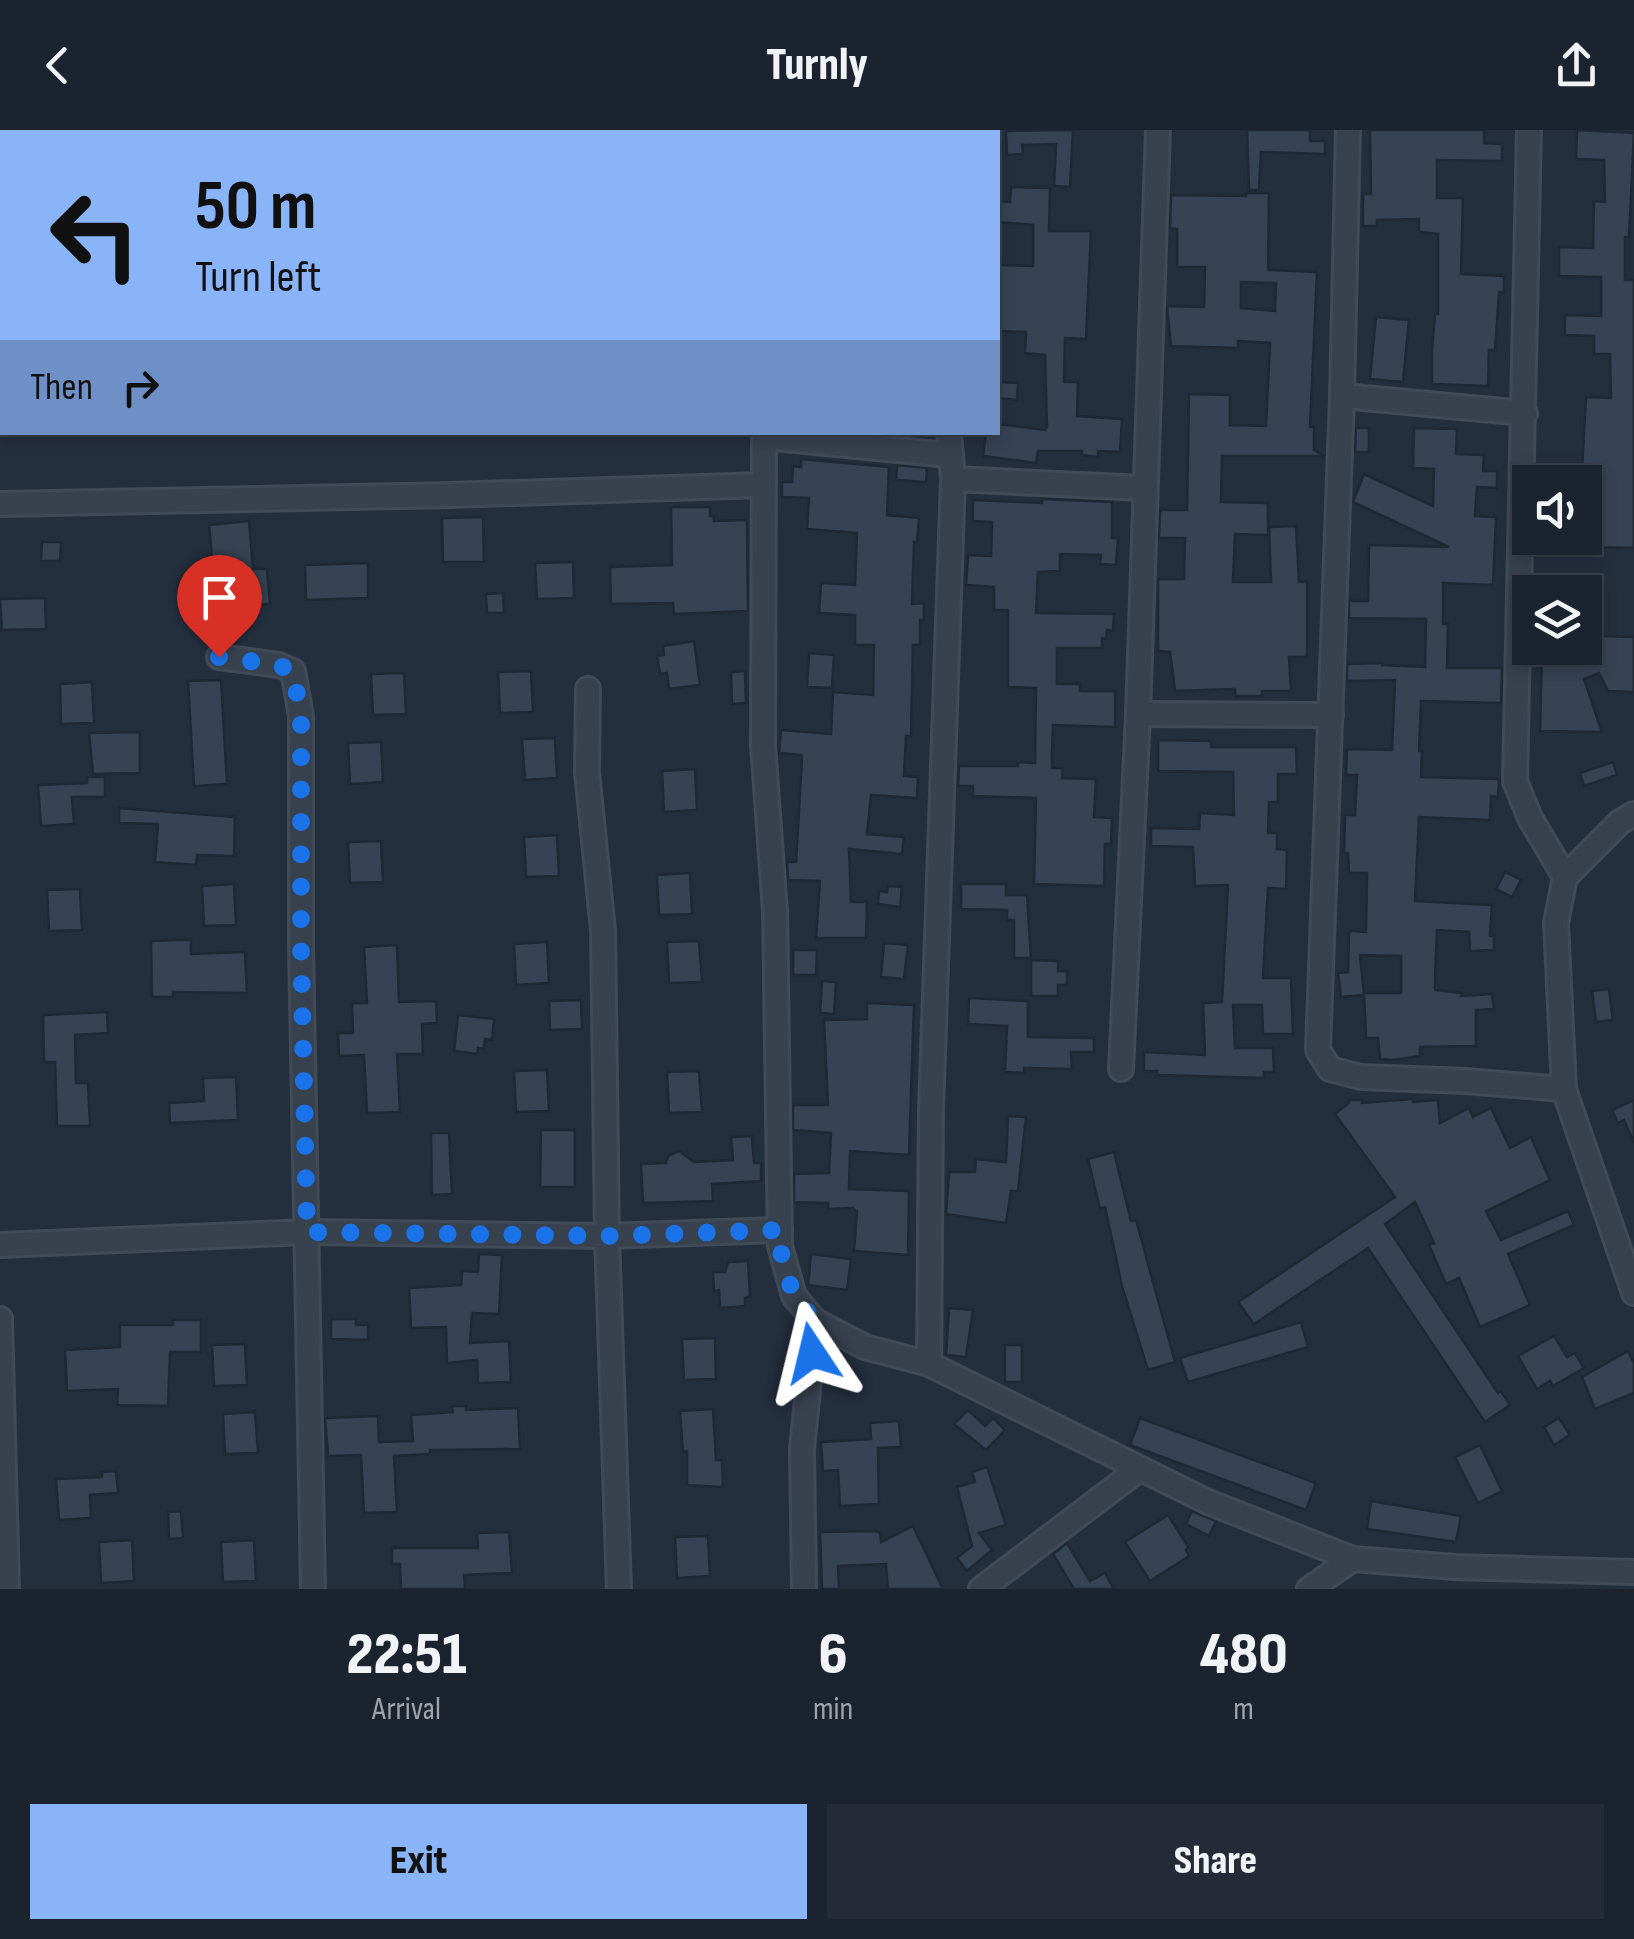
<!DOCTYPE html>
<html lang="en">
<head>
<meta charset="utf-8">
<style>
	body { margin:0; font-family:"Sofia Sans Condensed",sans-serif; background:#242b36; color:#f1f3f6; height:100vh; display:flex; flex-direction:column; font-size:38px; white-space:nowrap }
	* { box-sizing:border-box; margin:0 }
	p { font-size:32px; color:#a0a4aa }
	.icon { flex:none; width:55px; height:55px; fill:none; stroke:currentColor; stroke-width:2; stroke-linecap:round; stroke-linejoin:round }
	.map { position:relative; height:1459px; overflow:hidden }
	.drawer { display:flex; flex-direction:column; background:#1b232e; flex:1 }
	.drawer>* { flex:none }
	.guide { position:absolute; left:0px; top:0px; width:1000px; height:305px; box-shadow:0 5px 15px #0003,0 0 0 2px #39404a; background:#8ab4f8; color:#111; overflow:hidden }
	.tools { position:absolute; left:1512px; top:335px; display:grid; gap:20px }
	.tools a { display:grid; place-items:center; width:90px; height:90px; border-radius:0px; background:#1b232e; box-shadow:0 5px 15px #0003,0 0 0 2px #39404a; font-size:50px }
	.pin { position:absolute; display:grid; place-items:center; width:85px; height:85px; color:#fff; margin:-102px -42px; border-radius:50% 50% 50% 0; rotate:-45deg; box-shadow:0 0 10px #0007 }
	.pin .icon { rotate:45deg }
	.me { position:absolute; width:110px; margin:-55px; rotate:350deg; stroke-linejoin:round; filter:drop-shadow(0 0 8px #0008) }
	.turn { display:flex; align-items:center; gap:35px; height:210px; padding:0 30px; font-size:45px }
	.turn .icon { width:130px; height:130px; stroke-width:2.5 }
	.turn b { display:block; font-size:70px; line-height:85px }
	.then { display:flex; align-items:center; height:95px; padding:0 30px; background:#0003; gap:20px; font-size:38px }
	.eta { display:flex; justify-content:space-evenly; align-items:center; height:170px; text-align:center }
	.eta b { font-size:60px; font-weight:800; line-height:70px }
	.button { display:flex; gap:20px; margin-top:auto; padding:20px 30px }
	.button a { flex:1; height:115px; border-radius:0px; background:#8ab4f8; color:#111; font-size:40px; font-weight:800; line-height:115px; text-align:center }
	.button a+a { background:#242b36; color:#f1f3f6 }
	header { display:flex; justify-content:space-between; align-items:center; height:130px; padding:0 30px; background:#1b232e; font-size:45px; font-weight:800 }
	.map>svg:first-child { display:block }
	.building { fill:#364354; stroke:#1f2835; stroke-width:2.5; fill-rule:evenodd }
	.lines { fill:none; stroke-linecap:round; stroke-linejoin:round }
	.minor-casing { stroke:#414a57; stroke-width:28 }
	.minor { stroke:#38414e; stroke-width:22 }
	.route { stroke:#1a73e8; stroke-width:18; stroke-dasharray:0 32.4 }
</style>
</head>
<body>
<header><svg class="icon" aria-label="back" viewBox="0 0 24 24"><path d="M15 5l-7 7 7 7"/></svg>Turnly<svg class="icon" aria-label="share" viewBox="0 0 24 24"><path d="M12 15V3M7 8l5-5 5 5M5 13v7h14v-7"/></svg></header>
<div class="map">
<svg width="1634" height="1459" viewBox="0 0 1634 1459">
	<rect width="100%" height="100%" fill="#242f3e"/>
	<g class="building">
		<path d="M1073,0L1070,57L1054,56L1056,14L1022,15L1023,24L1007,25L1006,1Z"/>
		<path d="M1247,0H1310V11H1325V24L1261,22L1259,60H1249Z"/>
		<path d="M1370,0H1484V13L1502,14V31L1437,30V68H1463L1461,144L1504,146V163L1499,162L1495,220H1489L1488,256L1432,254V220L1435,184H1438V104L1419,102V89L1377,90V96H1363V64H1371Z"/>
		<path d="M1577,0L1634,3L1629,107H1625V150H1634V418L1585,417V371L1599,370V339H1582L1586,267L1611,268L1610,224H1594V206L1565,205V185L1601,186V147L1559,146V117L1593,118L1594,71L1605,72L1604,30L1576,29Z"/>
		<path d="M1011,57L1050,58L1049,101H1091L1086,209L1065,208L1064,252H1078L1077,286L1122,289L1120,322L1098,321V327L1082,325V321H1038L1036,333L983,326L986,302H998V294L1045,300L1047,297L1045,225L1025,223L1026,202L998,201V135L1033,136V95L998,92V71L1010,72Z"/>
		<path d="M1246,63H1269L1268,140L1317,142L1310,297H1314V320L1325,326H1222L1221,372L1268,373V405L1235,404L1233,452H1271L1269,397L1296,396L1299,452H1307V527H1289L1291,561H1262V566H1235V559L1175,561L1170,522L1158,521V449H1184L1185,408H1159L1160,380H1187L1189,264L1230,265V295L1266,296L1270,213L1238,211V218L1171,216L1167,176L1204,177L1205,137H1177V99L1170,98L1171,65L1246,66ZM1241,152L1276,153L1275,181L1241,178Z"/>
		<path d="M1376,187L1409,190L1403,252L1370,249Z"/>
		<path d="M998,252L1018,253L1017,270L998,268Z"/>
		<path d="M1356,298H1369V322H1355Z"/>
		<path d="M1414,298L1457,299L1456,324L1484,325L1483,341H1497V358L1477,357L1475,386L1496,387L1493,455L1443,453V494H1448L1447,538H1502L1501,573L1421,571L1419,621H1422L1421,647L1499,649L1498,667L1491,666L1490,690L1419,687L1415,771L1492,775L1490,806H1494V820L1470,821L1469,802L1437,800L1435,848V860L1462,863L1461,866L1492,864L1494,879L1476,880V916L1420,917V926L1393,930L1380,929L1378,908H1366L1364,863H1401V826L1360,825L1364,865L1341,867L1338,843L1348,842L1349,801L1366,802L1367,743H1349L1348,723H1344L1345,685H1355L1357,645H1346L1347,619L1392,620L1395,550L1347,551V534L1382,533V535L1425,537L1426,489L1349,488V471H1368L1369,415L1449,417L1353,372L1364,344L1433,376L1434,339L1413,338Z"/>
		<path d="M801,329L889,337L887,385L919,388L917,413L914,412L912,474L924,473V490H920V515H913L911,606H906L904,646L918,647L917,668L871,665L867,704L904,707L902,724L849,719L851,772H867L866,808H816L820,751L788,750L787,732H796L802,628L801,625L779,623L781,600L831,604L833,562L873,565L874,515H855V485L819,483L821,453L855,455L857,403L807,399L809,368L782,367V352H792L793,336L801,337Z"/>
		<path d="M897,335L927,338L926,352L896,350Z"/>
		<path d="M1042,369L1112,372V408H1118L1116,435L1100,434L1101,425L1060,424V441L1038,442L1036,483L1114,484L1113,501L1107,500L1106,509L1102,508V518H1057V554H1080V561H1115V597L1053,595L1052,622V638H1063L1062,648L1096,649L1094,687L1112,688L1111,714H1105L1104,756L1034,754L1036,668L973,666V656H958L959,636H1018V632L1035,633L1036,558L1008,557V480H994V457L966,455L968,425L991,426L992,392L973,391V370L1042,373Z"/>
		<path d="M671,377H710V386H714V391L747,390L748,481L674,484L673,473L611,474L610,437L672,435Z"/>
		<path d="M483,387L484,432H443L442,388Z"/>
		<path d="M249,391L253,439H267L270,474L230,476L227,427L212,428L209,395Z"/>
		<path d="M42,412H61L60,431H41Z"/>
		<path d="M573,432L574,468L537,469L535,433Z"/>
		<path d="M368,433V468L306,470L305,435Z"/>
		<path d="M503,463L504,483H487L486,464Z"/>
		<path d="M45,468L46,499L2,500L0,469Z"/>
		<path d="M1603,501V506L1634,507V562L1608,561L1599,543L1584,549L1602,602L1540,601L1542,518H1584L1585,502Z"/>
		<path d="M694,511L700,555L669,559L667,543L660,544L657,526L664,525L663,516Z"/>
		<path d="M809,523L834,525L832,558L807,557Z"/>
		<path d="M531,541L533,582L500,583L498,542Z"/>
		<path d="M745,541L746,573L732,574L731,542Z"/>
		<path d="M404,543L406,584L373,585L371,544Z"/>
		<path d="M221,550L227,654L194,656L188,551Z"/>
		<path d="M92,552L94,593L61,594L60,554Z"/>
		<path d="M140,602V643L93,644L89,603Z"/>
		<path d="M555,608L557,648L525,650L522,609Z"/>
		<path d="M1158,610L1211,611V617H1296L1297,644H1278V672H1269L1268,703H1277V719L1287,720L1286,759L1268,758L1263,848H1291L1293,904H1263L1262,875H1233L1235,918H1273L1274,942H1264V948L1157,945V941H1144V922L1205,925L1203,873L1222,872L1228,755L1195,756L1193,717L1151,716V698L1199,699L1200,683L1234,685L1233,642L1158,641Z"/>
		<path d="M381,612L383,652L350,654L348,613Z"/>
		<path d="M1613,632L1617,645L1584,656L1580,643Z"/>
		<path d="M695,639L697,680L664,682L662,641Z"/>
		<path d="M87,647H105V667H72L74,694L41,696L38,655L87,653Z"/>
		<path d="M119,678L235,687L234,726L197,725L196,735L155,732L158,694L119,693Z"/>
		<path d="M557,705L559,746L526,747L524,707Z"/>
		<path d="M381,711L383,752L350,753L348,712Z"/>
		<path d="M1505,742L1521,750L1512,767L1496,759Z"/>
		<path d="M690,743L692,784L659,785L657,745Z"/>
		<path d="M234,754L236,795L204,796L202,756Z"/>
		<path d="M961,754H1006V765H1027L1031,828H1014V790H1007V780L961,779Z"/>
		<path d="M888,756L902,757L900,777L878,774L879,761L887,762Z"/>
		<path d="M80,759L82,800L49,801L47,760Z"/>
		<path d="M176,810H191V824L245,822L247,863L173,862V867H152L151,811Z"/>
		<path d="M699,811L702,852L669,853L667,812Z"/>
		<path d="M547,812L549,853L516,855L514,814Z"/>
		<path d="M884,813L908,815L904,849L881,847Z"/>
		<path d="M397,815L399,872L436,871L437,893L422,894L423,924H397L400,982L367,983L364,925L339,926L338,903H353L352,873H367L364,817Z"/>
		<path d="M793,820H817L816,845H793Z"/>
		<path d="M1031,830L1058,831V841H1067V855H1058V866H1031Z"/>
		<path d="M822,851L836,852L834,884L820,883Z"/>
		<path d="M1609,859L1613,890L1596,892L1592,861Z"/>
		<path d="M969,868L1028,871V907L1094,908V922H1071L1072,939L1024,938V943L1005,942L1007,896L968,894Z"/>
		<path d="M581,870L582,899L550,900L549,871Z"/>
		<path d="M867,873L914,875L909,1025L850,1021L849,1059L909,1061L908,1125L854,1121L857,1082L853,1078L828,1079V1073L794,1072V1044L829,1043L831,1003L793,1000V975H828L824,890L867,889Z"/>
		<path d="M107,882L108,903L75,905L76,953H88L90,996H57L55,932H44L43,885Z"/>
		<path d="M458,885L494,889L492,910L485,909L484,919L478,918L477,924L454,921Z"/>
		<path d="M547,940L549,981L516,982L514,941Z"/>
		<path d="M699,941L702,982L669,983L667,942Z"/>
		<path d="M236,947L238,990L170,993L169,973L204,971L203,948Z"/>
		<path d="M1413,969V972L1438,970L1440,993L1469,978L1473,987L1491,978L1510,1018L1531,1007L1550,1050L1486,1081L1501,1110L1568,1081L1574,1095L1508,1124L1530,1175L1480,1197L1459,1148L1446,1154L1429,1115L1434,1113L1415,1072L1385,1094L1498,1263L1501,1261L1510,1275L1485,1292L1368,1118L1254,1194L1238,1172L1395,1067L1335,984L1349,973V970H1362V973Z"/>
		<path d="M1634,970V1013L1624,990L1618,993L1612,980Z"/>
		<path d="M1008,986L1026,987L1018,1061H1011L1006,1093L946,1084L949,1042H975L976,1029L1006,1032Z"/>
		<path d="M541,1000H575V1057H540Z"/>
		<path d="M431,1003H449L452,1064L432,1065Z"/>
		<path d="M752,1006L754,1033H761V1051L712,1054L713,1071L643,1073L641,1034L666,1033L668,1026L679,1021L694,1032L733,1030L731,1007Z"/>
		<path d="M1114,1022L1131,1091L1136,1090L1175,1232L1148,1240L1122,1156L1105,1077L1100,1079L1088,1029Z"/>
		<path d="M479,1124L502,1125L499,1184L472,1183L470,1213L509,1211L511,1252L478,1253L477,1230L447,1233L446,1197L411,1198L409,1158L461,1155L462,1141L478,1142Z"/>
		<path d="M811,1124L851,1129L847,1160L808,1155Z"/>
		<path d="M748,1131L750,1166L745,1168V1176L720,1178L719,1160L714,1161L713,1142H725L728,1132Z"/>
		<path d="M949,1178L973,1180L966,1227L946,1225Z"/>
		<path d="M331,1189H356V1195H368V1210L331,1209Z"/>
		<path d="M173,1190H201V1222H170L168,1276L117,1275L118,1259L67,1261L65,1220L120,1217V1195H173Z"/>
		<path d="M1301,1192L1308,1217L1188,1252L1180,1228Z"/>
		<path d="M1554,1206L1567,1227L1575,1223L1584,1238L1553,1256L1550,1251L1537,1259L1518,1226Z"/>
		<path d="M715,1208L716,1249L684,1250L682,1209Z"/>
		<path d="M245,1214L247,1255L214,1256L212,1215Z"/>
		<rect x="1005" y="1215" width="17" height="37"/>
		<path d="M1628,1221L1634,1233V1263L1595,1279L1582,1247Z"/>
		<path d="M452,1276H466V1280L518,1278L520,1319L430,1320V1324L394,1326L397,1382L364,1383L361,1325L328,1326L325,1288L378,1286L379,1312L413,1311L411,1285L453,1282Z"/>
		<path d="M713,1279L716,1330H722L723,1357L687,1355V1321L683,1322L680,1281Z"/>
		<path d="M968,1280L985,1296L993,1288L1005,1300L986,1320L954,1294Z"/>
		<path d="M255,1282L258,1323L225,1324L223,1284Z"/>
		<path d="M1140,1288L1316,1353L1306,1380L1130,1315Z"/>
		<path d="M1559,1288L1570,1305L1554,1315L1544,1297Z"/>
		<path d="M899,1291L901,1317L878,1318L879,1374L840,1376L838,1340L823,1341L821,1312L871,1309L870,1293Z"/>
		<path d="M1480,1315L1502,1361L1478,1373L1455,1327Z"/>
		<path d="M987,1337L1006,1395L979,1403L992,1420L967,1441L957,1428L972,1416L957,1357L975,1352L972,1342Z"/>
		<path d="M116,1341L118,1363L90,1365L91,1388L59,1390L56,1349L102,1347V1342Z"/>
		<path d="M1371,1371L1461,1386L1456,1412L1367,1399Z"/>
		<path d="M181,1381L183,1408L169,1409L168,1382Z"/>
		<path d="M1192,1381L1216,1391L1209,1406L1186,1394Z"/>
		<path d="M1168,1385L1189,1418L1186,1420L1189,1426L1150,1451L1125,1412Z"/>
		<path d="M913,1396L943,1459H888L886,1434L838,1436L839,1459H822L820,1402L875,1401L880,1403L881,1412Z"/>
		<path d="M509,1402L512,1443L464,1445L465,1459H401L400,1434H392V1418H478L477,1403Z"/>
		<path d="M708,1406L710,1446L677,1448L675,1407Z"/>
		<path d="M132,1410L134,1451L101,1453L99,1412Z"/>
		<path d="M254,1410L256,1451L223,1452L221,1412Z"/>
		<path d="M1067,1413L1090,1451L1105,1443L1114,1459H1074L1053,1424Z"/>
	</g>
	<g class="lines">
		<defs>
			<g id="minor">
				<path d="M280,0V2"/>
				<path d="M594,0V2"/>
				<path d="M1348,0L1342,266L1318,920L1330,939L1361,947L1465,951L1564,959"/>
				<path d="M1529,0L1515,651L1530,688L1565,747"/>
				<path d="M773,2V0"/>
				<path d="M957,2L958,0"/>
				<path d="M1342,266L1525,283"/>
				<path d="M764,302L763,615L775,781L780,1116L794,1166L815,1191L865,1217L929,1234L1208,1372L1353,1429L1455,1437L1634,1442"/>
				<path d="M764,307L949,325"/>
				<path d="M953,349L1144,358"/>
				<path d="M0,374L451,365L764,355"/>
				<path d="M219,527L279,535L293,541L301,586V815L313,1459"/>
				<path d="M588,559L587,642L603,800L607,1106L619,1459"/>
				<path d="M1138,584L1331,585"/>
				<path d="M1634,684L1620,692L1565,747L1556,793L1564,959L1634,1163"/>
				<path d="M1121,939L1138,584L1158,0"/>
				<path d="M0,1115L307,1102L607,1106L780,1100"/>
				<path d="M0,1189L7,1459"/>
				<path d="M929,1234L931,980L953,349L949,302"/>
				<path d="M804,1459L802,1319L815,1191"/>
				<path d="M981,1459L1138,1340"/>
				<path d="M1309,1459L1353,1429"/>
			</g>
		</defs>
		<use href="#minor" class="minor-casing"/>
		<use href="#minor" class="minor"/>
	</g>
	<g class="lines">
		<path class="route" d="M219,527L279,535L293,542L301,586V815L307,1102L607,1106L780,1100C780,1139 789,1161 815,1191L812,1223"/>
	</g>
</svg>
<div class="tools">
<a><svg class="icon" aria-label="sound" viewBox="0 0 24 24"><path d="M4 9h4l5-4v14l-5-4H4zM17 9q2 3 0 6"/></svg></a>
<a><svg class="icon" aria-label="layers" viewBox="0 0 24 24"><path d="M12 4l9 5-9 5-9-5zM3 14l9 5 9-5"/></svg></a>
</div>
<div class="pin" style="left:219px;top:527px;background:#d93025"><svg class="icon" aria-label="arrive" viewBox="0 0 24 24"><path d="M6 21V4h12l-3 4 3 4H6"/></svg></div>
<svg class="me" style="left:812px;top:1223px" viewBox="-20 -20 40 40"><path d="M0-17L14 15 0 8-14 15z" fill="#1a73e8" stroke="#fff" stroke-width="4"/></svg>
<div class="guide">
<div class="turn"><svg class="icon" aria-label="left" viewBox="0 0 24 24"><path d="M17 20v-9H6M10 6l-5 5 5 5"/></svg><div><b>50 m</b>Turn left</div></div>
<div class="then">Then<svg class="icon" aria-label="right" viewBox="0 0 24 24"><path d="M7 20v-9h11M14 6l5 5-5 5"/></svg></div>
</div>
</div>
<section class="drawer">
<div class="eta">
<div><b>22:51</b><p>Arrival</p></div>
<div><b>6</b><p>min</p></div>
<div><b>480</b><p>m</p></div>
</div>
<div class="button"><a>Exit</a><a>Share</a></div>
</section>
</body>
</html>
